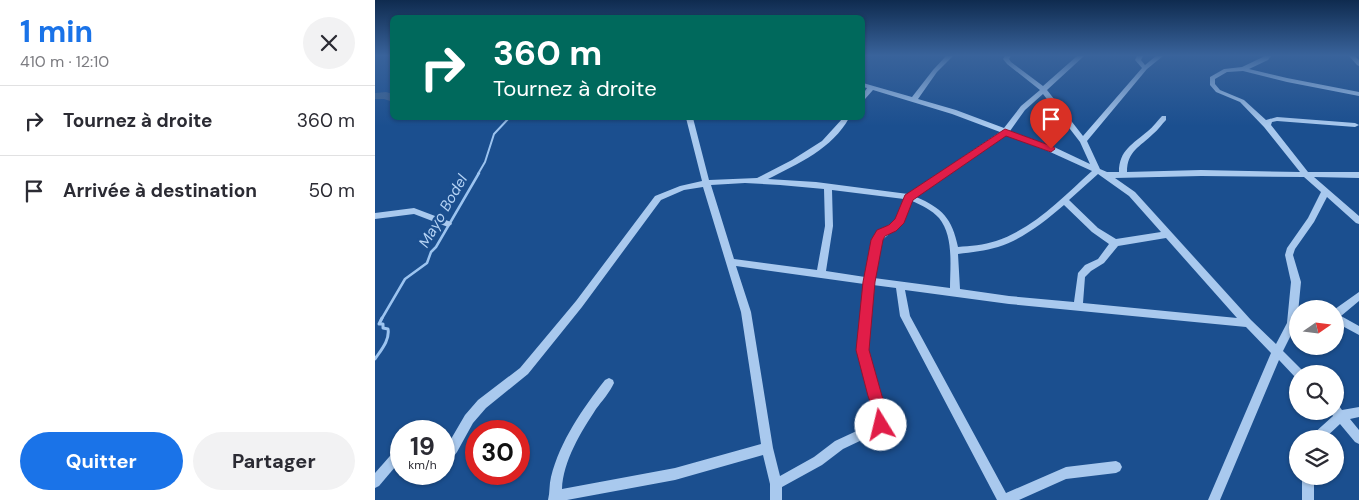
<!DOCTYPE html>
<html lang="fr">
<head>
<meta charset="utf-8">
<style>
	body { margin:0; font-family:"DM Sans",sans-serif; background:#f2f2f3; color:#2b2b33; height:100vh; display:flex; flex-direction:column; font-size:19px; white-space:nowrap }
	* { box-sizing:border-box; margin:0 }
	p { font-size:16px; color:#7c7c81 }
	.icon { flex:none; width:28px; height:28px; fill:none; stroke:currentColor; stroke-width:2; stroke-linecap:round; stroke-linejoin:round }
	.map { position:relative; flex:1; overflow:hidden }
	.drawer { display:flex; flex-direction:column; background:#fff; width:375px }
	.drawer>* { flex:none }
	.banner { position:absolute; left:15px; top:15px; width:475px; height:105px; border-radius:8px; box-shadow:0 1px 4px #0004; background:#00695c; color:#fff; overflow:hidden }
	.needle { width:32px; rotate:76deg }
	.controls { position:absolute; left:914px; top:300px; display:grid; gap:10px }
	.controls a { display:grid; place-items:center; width:55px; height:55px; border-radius:50%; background:#fff; box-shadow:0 1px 4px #0004; font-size:25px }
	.speed { position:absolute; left:15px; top:420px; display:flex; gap:10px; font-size:25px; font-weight:700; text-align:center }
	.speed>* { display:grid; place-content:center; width:65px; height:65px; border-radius:50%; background:#fff; box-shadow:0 1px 4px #0004; line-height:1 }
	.speed small { font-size:12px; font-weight:400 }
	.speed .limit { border:8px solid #d22; background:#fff; color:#111 }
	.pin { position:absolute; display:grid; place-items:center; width:42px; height:42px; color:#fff; margin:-51px -21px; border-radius:50% 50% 50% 0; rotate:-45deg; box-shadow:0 0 5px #0007 }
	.pin .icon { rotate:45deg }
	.me { position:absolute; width:55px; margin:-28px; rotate:351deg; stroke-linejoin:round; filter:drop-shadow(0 0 4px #0008) }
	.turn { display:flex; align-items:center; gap:18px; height:105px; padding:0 20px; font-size:22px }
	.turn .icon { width:65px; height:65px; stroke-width:2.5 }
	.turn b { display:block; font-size:35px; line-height:42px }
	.round { display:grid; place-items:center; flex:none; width:52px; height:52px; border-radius:26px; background:#f2f2f3 }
	.summary { display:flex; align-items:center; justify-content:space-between; height:85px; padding:0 20px }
	h1 { font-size:30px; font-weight:700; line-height:38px; color:#1a73e8 }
	.action { display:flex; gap:10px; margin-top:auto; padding:10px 20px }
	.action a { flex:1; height:58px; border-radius:30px; background:#1a73e8; color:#fff; font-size:20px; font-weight:700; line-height:58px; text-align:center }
	.action a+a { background:#f2f2f3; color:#2b2b33 }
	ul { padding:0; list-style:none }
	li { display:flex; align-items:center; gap:15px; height:70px; padding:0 20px; border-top:1px solid #e1e1e2 }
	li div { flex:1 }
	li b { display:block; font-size:19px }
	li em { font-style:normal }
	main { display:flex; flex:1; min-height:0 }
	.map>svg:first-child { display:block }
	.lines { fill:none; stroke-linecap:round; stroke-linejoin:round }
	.stream-far2 { stroke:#9cc4f0; stroke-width:2 }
	.stream-far1 { stroke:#9cc4f0; stroke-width:2.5 }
	.stream { stroke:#9cc4f0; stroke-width:3 }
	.river { fill:#3c6290; fill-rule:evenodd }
	.minor { fill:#a9c9ee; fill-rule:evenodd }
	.route { fill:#e11d48; stroke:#92132f }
	.labels { text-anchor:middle; stroke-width:4.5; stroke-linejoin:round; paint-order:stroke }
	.water-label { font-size:15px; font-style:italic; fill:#b5d3f5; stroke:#1b4f8f }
</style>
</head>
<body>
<main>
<section class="drawer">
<div class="summary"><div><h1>1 min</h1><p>410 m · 12:10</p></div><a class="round"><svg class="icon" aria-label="close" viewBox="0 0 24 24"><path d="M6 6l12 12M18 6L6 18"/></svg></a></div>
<ul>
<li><svg class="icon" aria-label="right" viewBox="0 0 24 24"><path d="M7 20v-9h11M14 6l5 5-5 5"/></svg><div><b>Tournez à droite</b></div><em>360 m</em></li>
<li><svg class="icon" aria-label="arrive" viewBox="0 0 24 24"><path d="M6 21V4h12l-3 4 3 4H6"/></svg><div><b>Arrivée à destination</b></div><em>50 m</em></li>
</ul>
<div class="action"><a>Quitter</a><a>Partager</a></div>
</section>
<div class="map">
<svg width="984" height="500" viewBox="0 0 984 500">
	<rect width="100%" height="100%" fill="#1b4f8f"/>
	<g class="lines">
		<path class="stream-far2" d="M103,174L110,162L119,134L134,118"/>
		<path class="stream-far1" d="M6,320L30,279L52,263L56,252L61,247L104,173"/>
		<path class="stream" d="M0,359C6,350 15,340 13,329L8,328V324H4L7,318"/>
		<path class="river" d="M11,92L18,94V102L9,99H0V93Z"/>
		<g class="minor">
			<path d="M571,56H578L562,72L543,99L581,110L629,128L646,106L665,90L632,64L628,59L630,56H636L634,59L636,62L668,86L702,56H709L672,90L708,136L767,68L760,60L762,56H768L766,60L770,65L781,56H788L772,69L712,141L725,169L732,172H744C744,150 758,144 773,131C778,127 782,121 787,116H791V120C787,124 783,130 778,134C765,147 752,151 752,172L826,170L925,172L889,127L865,102L841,92L835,85V77L849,69L867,67L890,56H896L893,60L874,69L912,78L984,92V96L912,82L868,71L852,72L840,79V84L845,90L869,100L891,120L902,117L980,123L984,125L980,127L902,121L897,122L896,125L933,172H984V178L939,177L984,216V224L981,223L952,197L939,222L920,249L918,255L926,282L922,323L908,351L928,371L929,374H922V378L920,377L904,360L845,500H833L896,353L871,327L634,304L530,290L535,316L631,493L691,467L741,461L745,463L747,467L745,471L741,473L691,479L644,500H622L525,316L521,288L498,285L492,350L505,396L512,415L510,429L468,449L447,465L407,487V500H395V484L388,455L300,480L192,500H173C175,492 174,485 176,477C185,441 208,408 230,380L234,378L238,380L239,383C235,392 227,401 221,409C206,432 188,461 187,489L300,468L386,444L366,312L328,187L309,190L286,200L207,307L153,374L111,408L98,423L82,452L73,464L69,466V451L90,415L103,400L145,368L201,301L280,196L305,186L327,181L311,118H318L334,180L382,178L417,160L447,141L468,118H474C458,148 423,164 393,179L441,182L533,194L625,132L577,114L498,90L490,99L488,100V94L492,88L488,87V83L537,97L558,70ZM668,94L705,142L715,164L679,147L635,131L650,110ZM631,135L673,151L717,171C688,197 658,229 621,241C609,245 595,246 583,247C577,218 567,208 541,197ZM723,174L754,196L786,232L741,239L723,228L694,200ZM826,176L929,177L946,192L933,218L912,248L910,255L916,282L912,323L901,344L876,320L760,192L740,178ZM370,183L405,185L449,189L450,226L442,270L359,259L336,185ZM457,190L529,199L521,219L515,224L504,232L498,240L490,277L451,271L458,226ZM537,201C546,205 557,210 564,218C579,236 575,267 575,288L499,278L506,241L527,223L531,216ZM689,205L717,232L734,244L723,259L710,265L703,273L699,302L634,296L585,289L583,254C597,252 610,251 623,247C648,239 669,222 689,205ZM791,238L862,318L708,303L710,277L716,271L729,263L743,246ZM361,266L489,284L482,350L495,396L502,415L501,422L460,441L439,457L405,476L398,448L376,312Z"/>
			<path d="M974,56H980L984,60V66L982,65Z"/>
			<path d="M39,208L76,222L77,224L73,227L39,214L0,219V213Z"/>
			<path d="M984,292V301L966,316L984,326V335L960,322V309Z"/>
			<path d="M960,405L964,406L967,410L984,407V417L975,419L984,430V444L980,442L965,424L949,439H936L937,435L958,416L955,411H960Z"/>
			<path d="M26,446V460L4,486L0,488V473L22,448Z"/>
			<rect x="927" y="476" width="12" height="24"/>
		</g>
	</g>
	<linearGradient id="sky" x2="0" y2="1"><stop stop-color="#0f2b4f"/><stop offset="0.44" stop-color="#39639b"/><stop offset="1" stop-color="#39639b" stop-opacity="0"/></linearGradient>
	<rect width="984" height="126" fill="url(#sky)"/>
	<path class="route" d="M630,129L679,147L680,149L676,152L631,136L538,200L529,223L521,231L510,236L508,240L500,282L494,350L507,396L515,415L511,430L506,432L501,430L498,425L500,415L493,396L481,350L488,282L496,240L502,230L514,225L520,219L530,195Z"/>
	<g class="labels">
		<g class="water-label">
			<text transform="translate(68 211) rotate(-60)" y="5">Mayo Bodel</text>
		</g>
	</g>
</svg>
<div class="controls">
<a><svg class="needle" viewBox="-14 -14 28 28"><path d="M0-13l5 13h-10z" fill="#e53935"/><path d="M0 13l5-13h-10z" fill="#7c7c81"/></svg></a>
<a><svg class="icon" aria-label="search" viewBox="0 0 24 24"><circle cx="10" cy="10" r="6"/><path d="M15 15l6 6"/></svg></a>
<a><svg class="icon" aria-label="layers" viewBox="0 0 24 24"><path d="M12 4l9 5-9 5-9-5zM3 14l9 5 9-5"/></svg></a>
</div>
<div class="speed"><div>19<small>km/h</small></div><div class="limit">30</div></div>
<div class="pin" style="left:676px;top:149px;background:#d93025"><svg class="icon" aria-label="arrive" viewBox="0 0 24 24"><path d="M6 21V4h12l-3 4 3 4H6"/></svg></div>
<svg class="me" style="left:506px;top:425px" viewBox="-20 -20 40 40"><circle r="19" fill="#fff"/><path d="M0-13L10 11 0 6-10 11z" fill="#e11d48"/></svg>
<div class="banner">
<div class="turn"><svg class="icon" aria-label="right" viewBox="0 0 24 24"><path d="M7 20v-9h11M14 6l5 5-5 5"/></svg><div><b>360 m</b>Tournez à droite</div></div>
</div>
</div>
</main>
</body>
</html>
